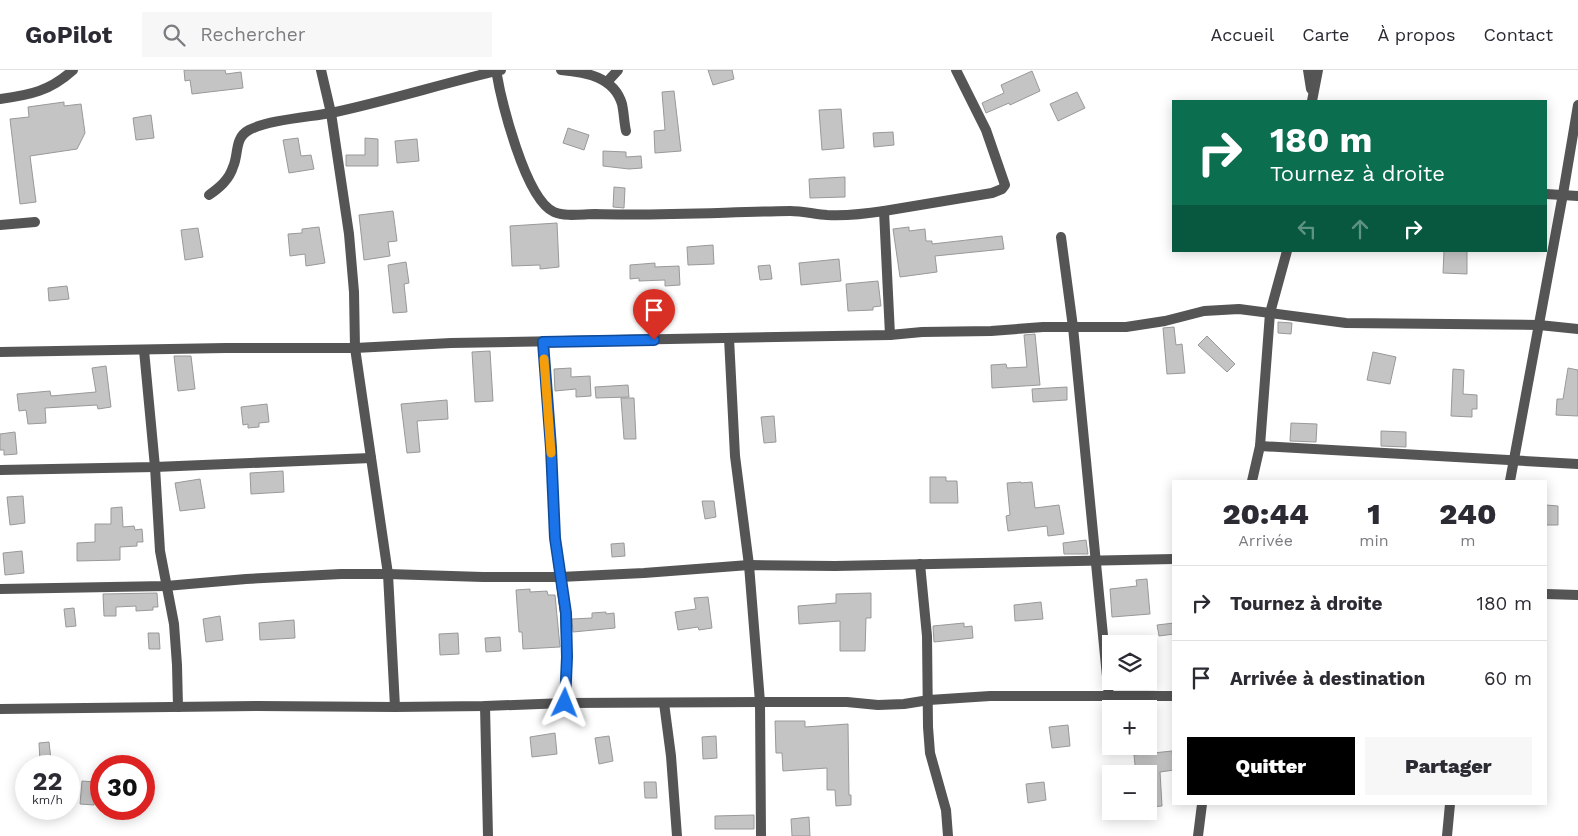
<!DOCTYPE html>
<html lang="fr">
<head>
<meta charset="utf-8">
<style>
	body { margin:0; font-family:"Work Sans",sans-serif; background:#f7f7f7; color:#2b2b33; height:100vh; display:flex; flex-direction:column; font-size:19px; white-space:nowrap }
	* { box-sizing:border-box; margin:0 }
	p { font-size:16px; color:#7c7c81 }
	.icon { flex:none; width:28px; height:28px; fill:none; stroke:currentColor; stroke-width:2; stroke-linecap:round; stroke-linejoin:round }
	.map { position:relative; flex:1; overflow:hidden }
	.side { position:absolute; left:1172px; top:410px; width:375px; height:325px; display:flex; flex-direction:column; background:#fff; border-radius:0px; box-shadow:0 2px 12px #0003 }
	.side>* { flex:none }
	.banner { position:absolute; left:1172px; top:30px; width:375px; height:152px; border-radius:0px; box-shadow:0 2px 12px #0003; background:#0b6e4f; color:#fff; overflow:hidden }
	.fabs { position:absolute; left:1102px; top:565px; display:grid; gap:10px }
	.fabs a { display:grid; place-items:center; width:55px; height:55px; border-radius:0px; background:#fff; box-shadow:0 2px 12px #0003; font-size:25px }
	.speed { position:absolute; left:15px; top:685px; display:flex; gap:10px; font-size:25px; font-weight:700; text-align:center }
	.speed>* { display:grid; place-content:center; width:65px; height:65px; border-radius:50%; background:#fff; box-shadow:0 2px 12px #0003; line-height:1 }
	.speed small { font-size:12px; font-weight:400 }
	.speed .limit { border:8px solid #d22; background:#fff; color:#111 }
	.pin { position:absolute; display:grid; place-items:center; width:42px; height:42px; color:#fff; margin:-51px -21px; border-radius:50% 50% 50% 0; rotate:-45deg; box-shadow:0 0 5px #0007 }
	.pin .icon { rotate:45deg }
	.me { position:absolute; width:55px; margin:-28px; rotate:2deg; stroke-linejoin:round; filter:drop-shadow(0 0 4px #0008) }
	.turn { display:flex; align-items:center; gap:18px; height:105px; padding:0 15px; font-size:22px }
	.turn .icon { width:65px; height:65px; stroke-width:2.5 }
	.turn b { display:block; font-size:35px; line-height:42px }
	.lanes { display:flex; align-items:center; height:48px; padding:0 15px; background:#0003; justify-content:center; gap:25px; direction:ltr }
	.lanes .off { opacity:.35 }
	.eta { display:flex; justify-content:space-evenly; align-items:center; height:85px; text-align:center }
	.eta b { font-size:30px; font-weight:800; line-height:35px }
	.primary-button { display:flex; gap:10px; margin-top:auto; padding:10px 15px }
	.primary-button a { flex:1; height:58px; border-radius:0px; background:#000; color:#fff; font-size:20px; font-weight:800; line-height:58px; text-align:center }
	.primary-button a+a { background:#f7f7f7; color:#2b2b33 }
	ul { padding:0; list-style:none }
	li { display:flex; align-items:center; gap:15px; height:75px; padding:0 15px; border-top:1px solid #e1e1e2 }
	li div { flex:1 }
	li b { display:block; font-size:19px }
	li em { font-style:normal }
	header { display:flex; align-items:center; gap:30px; box-sizing:border-box; height:70px; padding:0 25px; background:#fff; border-bottom:1px solid #e1e1e2 }
	header strong { font-size:24px }
	nav { display:flex; gap:28px; margin-inline-start:auto; font-size:18px }
	.search { width:350px; height:45px; background:#f7f7f7; display:flex; align-items:center; gap:12px; box-sizing:border-box; padding:0 18px; border-radius:0px; color:#7c7c81; font-size:19px }
	.map>svg:first-child { display:block }
	.building { fill:#c4c4c4; stroke:#999 }
	.lines { fill:none; stroke-linecap:round; stroke-linejoin:round }
	.street { stroke:#555; stroke-width:10 }
	.route-casing { stroke:#114b97; stroke-width:12 }
	.route { stroke:#1a73e8; stroke-width:9 }
	.slow { stroke:#f59e0b; stroke-width:9 }
</style>
</head>
<body>
<header>
<strong>GoPilot</strong>
<div class="search"><svg class="icon" aria-label="search" viewBox="0 0 24 24"><circle cx="10" cy="10" r="6"/><path d="M15 15l6 6"/></svg>Rechercher</div>
<nav><a>Accueil</a><a>Carte</a><a>À propos</a><a>Contact</a></nav>
</header>
<div class="map">
<svg width="1578" height="766" viewBox="0 0 1578 766">
	<rect width="100%" height="100%" fill="#fff"/>
	<g class="building">
		<path d="M184,0H225L226,4L241,2L243,18L192,24L190,10L185,11Z"/>
		<path d="M708,0H732L734,9L713,15Z"/>
		<path d="M1032,1L1040,21L1010,35L1009,33L986,43L982,33L1004,23L1001,15Z"/>
		<path d="M674,21L681,81L655,83L654,61L665,60L662,22Z"/>
		<path d="M1077,22L1085,38L1058,51L1050,34Z"/>
		<path d="M64,32V36L81,34L85,63L77,79L30,86L36,132L20,134L10,49L29,47L28,37Z"/>
		<path d="M841,39L844,78L822,80L819,40Z"/>
		<path d="M151,45L154,68L136,70L133,48Z"/>
		<path d="M568,58L589,65L584,80L563,73Z"/>
		<path d="M893,62L894,75L874,77L873,63Z"/>
		<path d="M298,68L301,86L311,85L314,99L289,103L283,70Z"/>
		<path d="M365,68L378,69V96H346V85H365Z"/>
		<path d="M417,69L419,91L397,93L395,71Z"/>
		<path d="M603,81L626,82V87L641,86L642,98L629,99L603,96Z"/>
		<path d="M845,107V127L810,128L809,109Z"/>
		<path d="M614,117L625,118L624,138L613,137Z"/>
		<path d="M393,141L397,171L388,172L390,186L364,190L359,145Z"/>
		<path d="M557,153L559,197L540,199V195L512,196L510,156Z"/>
		<path d="M319,157L325,193L306,196L305,184L290,186L288,164L302,163V159Z"/>
		<path d="M909,157V161L925,159L926,171H932V174L1002,166L1004,179L935,186L937,202L900,207L893,159Z"/>
		<path d="M198,158L203,187L185,190L181,160Z"/>
		<path d="M713,175L714,194L688,195L687,177Z"/>
		<path d="M1444,181H1467V204L1443,203Z"/>
		<path d="M839,189L841,211L801,215L799,193Z"/>
		<path d="M406,192L409,213L404,214L407,242L393,243L388,195Z"/>
		<path d="M655,193V197L679,196L680,215L665,216V210L639,211V208L630,209V195Z"/>
		<path d="M770,195L772,209L760,210L758,196Z"/>
		<path d="M878,211L881,236L873,237V240L848,241L846,214Z"/>
		<path d="M67,216L69,229L49,231L48,218Z"/>
		<path d="M1278,252L1292,253L1291,264L1278,263Z"/>
		<path d="M1174,257L1176,275L1182,274L1185,303L1167,304L1163,258Z"/>
		<path d="M1035,264L1040,315L992,318L991,295L1006,294L1007,298L1027,297L1024,265Z"/>
		<path d="M1207,266L1235,294L1227,302L1198,275Z"/>
		<path d="M490,281L493,331L475,332L472,282Z"/>
		<path d="M1373,282L1396,287L1390,314L1367,310Z"/>
		<path d="M174,286H191L195,319L178,321Z"/>
		<path d="M106,296L111,337L98,339L97,335L45,338L46,353L28,354L26,340L19,341L17,324L50,321L51,326L96,322L92,298Z"/>
		<path d="M571,298V307L590,306L591,326L576,327V319L555,321L554,299Z"/>
		<path d="M1568,298L1578,300V346L1556,345L1557,329H1563Z"/>
		<path d="M1453,299L1464,300L1463,324L1477,325V339H1472V347L1451,346Z"/>
		<path d="M628,315L629,327L596,328L595,317Z"/>
		<path d="M1067,317V330L1033,332L1032,319Z"/>
		<path d="M621,328H634L636,369H624Z"/>
		<path d="M447,330L448,349L417,351L420,382L407,383L401,334Z"/>
		<path d="M267,334L269,352L259,353V357L248,358V354L243,355L241,337Z"/>
		<path d="M774,346L776,372L764,373L761,347Z"/>
		<path d="M1291,353L1317,354L1316,372L1290,371Z"/>
		<path d="M1381,361L1406,362V377L1381,376Z"/>
		<path d="M15,362L17,384L4,385V380H0V364Z"/>
		<path d="M283,401L284,422L251,424L250,403Z"/>
		<path d="M930,407H946V411H957L958,433H930Z"/>
		<path d="M200,409L205,438L180,441L175,413Z"/>
		<path d="M1021,412V413L1032,412L1035,438L1059,435L1064,464L1048,466L1047,456L1008,461L1006,446L1010,445L1007,413Z"/>
		<path d="M23,426L25,453L10,455L7,427Z"/>
		<path d="M702,431H714L716,447L705,449Z"/>
		<path d="M1546,435L1558,436V455H1546Z"/>
		<path d="M122,437L123,457L134,456L135,460L142,459L143,472H137V476L120,477V490L77,491V473L95,472V454H111V438Z"/>
		<path d="M1086,470L1088,484H1064L1063,473Z"/>
		<path d="M624,473L625,486L612,487L611,474Z"/>
		<path d="M22,481L24,503L5,505L3,483Z"/>
		<path d="M1147,509L1150,544L1112,547L1110,519L1137,516L1136,510Z"/>
		<path d="M530,519V522L547,521L548,525H555L560,577L523,579L522,562H519L516,520Z"/>
		<path d="M157,523L158,537H153V540L136,541V536L116,537V546H104L103,524Z"/>
		<path d="M871,523V548H866L865,581H840V551L799,554L798,536L836,533V524Z"/>
		<path d="M708,527L712,558L699,560L698,557L678,560L675,542L696,539L694,528Z"/>
		<path d="M1041,532L1043,549L1015,551L1014,535Z"/>
		<path d="M74,538L76,556L66,557L64,539Z"/>
		<path d="M606,542V544L614,543L615,558L573,562L572,549L592,548V543Z"/>
		<path d="M220,546L223,570L206,572L203,549Z"/>
		<path d="M294,550L295,568L260,570L259,553Z"/>
		<path d="M964,553V557L972,556L973,568L934,572L933,556Z"/>
		<path d="M1174,553V564L1159,566L1157,555Z"/>
		<path d="M148,563H159L160,579H149Z"/>
		<path d="M458,563L459,584L440,585L439,564Z"/>
		<path d="M500,567L501,581L486,582L485,568Z"/>
		<path d="M775,651H805V657L848,654L849,725H851V735L836,736L835,720H827V698L783,701L782,683H776Z"/>
		<path d="M1068,655L1070,676L1052,678L1049,657Z"/>
		<path d="M555,663L557,684L532,687L530,667Z"/>
		<path d="M609,666L613,691L599,694L595,668Z"/>
		<path d="M716,666L717,688L703,689L702,667Z"/>
		<path d="M49,672L51,690L40,691L39,673Z"/>
		<path d="M1172,681L1174,700L1160,702L1162,736L1151,737L1150,704H1136L1134,685Z"/>
		<path d="M82,711L95,712L94,735L80,734Z"/>
		<path d="M644,712H656L657,728H645Z"/>
		<path d="M1044,712L1046,730L1028,733L1026,714Z"/>
		<path d="M754,745V759H715V746Z"/>
		<path d="M809,747L810,766H792L791,749Z"/>
	</g>
	<g class="lines">
		<g class="street">
			<path d="M321,0L331,43L349,164L354,222L355,278L388,504L395,637"/>
			<path d="M496,0C501,30 525,129 554,142C565,147 583,144 595,144C660,146 725,142 790,141C802,141 815,144 827,145C847,146 865,144 884,141L890,265"/>
			<path d="M561,0C586,2 614,7 622,34C624,43 624,52 626,61"/>
			<path d="M1308,0L1311,19"/>
			<path d="M607,12L618,0"/>
			<path d="M0,29C30,25 50,21 73,0"/>
			<path d="M1312,31L1318,0"/>
			<path d="M1546,124L1578,126"/>
			<path d="M209,125C219,118 229,110 233,97C239,84 234,68 249,60C268,50 309,47 331,43C388,31 444,13 501,0"/>
			<path d="M884,141L992,123L1002,119L1005,115L986,60L956,0"/>
			<path d="M0,155L35,152"/>
			<path d="M1061,167L1073,257L1109,627"/>
			<path d="M729,268L735,386L749,495L760,632L761,766"/>
			<path d="M543,272L551,378L555,468L565,543L567,587L565,633"/>
			<path d="M144,280L155,397L160,481L174,554L177,595L178,637"/>
			<path d="M0,282L226,278H355L451,273L890,265L922,262L991,261L1043,257H1126L1165,251L1204,241L1239,239L1346,253L1539,255L1578,259"/>
			<path d="M1260,376L1578,394"/>
			<path d="M0,400L155,397L371,388"/>
			<path d="M1252,411L1260,376L1270,243L1287,181"/>
			<path d="M1510,411L1563,124L1578,35"/>
			<path d="M920,494L927,566L928,657L930,683L946,740L948,766"/>
			<path d="M0,519L166,516L246,509L341,504H388L483,507H560L644,503L749,495L835,496L1174,489"/>
			<path d="M1546,524L1578,525"/>
			<path d="M664,633L671,686L677,766"/>
			<path d="M485,636L488,766"/>
			<path d="M0,639L257,636L395,637L485,636L565,633L760,632H847L878,635L904,634L929,630L990,626H1174"/>
			<path d="M1198,766L1202,734"/>
			<path d="M1447,766L1450,734"/>
		</g>
	</g>
	<g class="lines">
		<defs>
			<path id="route" d="M565,633L567,587L566,543L555,468L551,378L543,272L654,270"/>
		</defs>
		<use href="#route" class="route-casing"/>
		<use href="#route" class="route"/>
		<path class="slow" d="M544,289L551,383"/>
	</g>
</svg>
<div class="fabs">
<a><svg class="icon" aria-label="layers" viewBox="0 0 24 24"><path d="M12 4l9 5-9 5-9-5zM3 14l9 5 9-5"/></svg></a>
<a>+</a>
<a>−</a>
</div>
<div class="speed"><div>22<small>km/h</small></div><div class="limit">30</div></div>
<div class="pin" style="left:654px;top:270px;background:#d93025"><svg class="icon" aria-label="arrive" viewBox="0 0 24 24"><path d="M6 21V4h12l-3 4 3 4H6"/></svg></div>
<svg class="me" style="left:565px;top:633px" viewBox="-20 -20 40 40"><path d="M0-17L14 15 0 8-14 15z" fill="#1a73e8" stroke="#fff" stroke-width="4"/></svg>
<div class="banner">
<div class="turn"><svg class="icon" aria-label="right" viewBox="0 0 24 24"><path d="M7 20v-9h11M14 6l5 5-5 5"/></svg><div><b>180 m</b>Tournez à droite</div></div>
<div class="lanes"><svg class="icon off" aria-label="left" viewBox="0 0 24 24"><path d="M17 20v-9H6M10 6l-5 5 5 5"/></svg><svg class="icon off" aria-label="ahead" viewBox="0 0 24 24"><path d="M12 20V5M6 11l6-6 6 6"/></svg><svg class="icon" aria-label="right" viewBox="0 0 24 24"><path d="M7 20v-9h11M14 6l5 5-5 5"/></svg></div>
</div>
<section class="side">
<div class="eta">
<div><b>20:44</b><p>Arrivée</p></div>
<div><b>1</b><p>min</p></div>
<div><b>240</b><p>m</p></div>
</div>
<ul>
<li><svg class="icon" aria-label="right" viewBox="0 0 24 24"><path d="M7 20v-9h11M14 6l5 5-5 5"/></svg><div><b>Tournez à droite</b></div><em>180 m</em></li>
<li><svg class="icon" aria-label="arrive" viewBox="0 0 24 24"><path d="M6 21V4h12l-3 4 3 4H6"/></svg><div><b>Arrivée à destination</b></div><em>60 m</em></li>
</ul>
<div class="primary-button"><a>Quitter</a><a>Partager</a></div>
</section>
</div>
</body>
</html>
